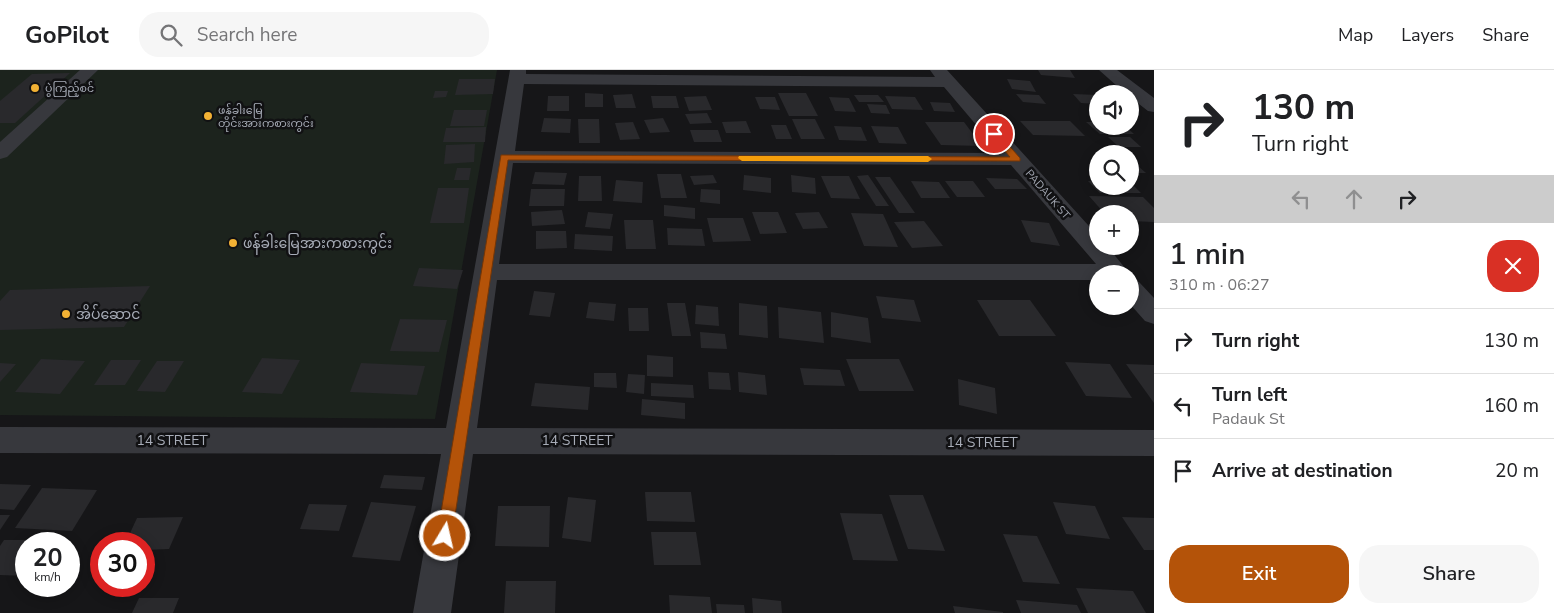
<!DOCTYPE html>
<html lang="en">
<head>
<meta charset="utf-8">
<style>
	body { margin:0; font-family:"Nunito Sans","Noto Sans Myanmar",sans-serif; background:#f6f6f6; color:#202124; height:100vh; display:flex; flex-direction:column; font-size:19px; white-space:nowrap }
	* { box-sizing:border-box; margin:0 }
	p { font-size:16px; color:#757577 }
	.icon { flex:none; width:28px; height:28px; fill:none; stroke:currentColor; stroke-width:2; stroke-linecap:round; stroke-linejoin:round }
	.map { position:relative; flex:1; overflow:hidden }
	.panel { display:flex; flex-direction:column; background:#fff; width:400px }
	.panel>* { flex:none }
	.top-card { background:#fff; color:#202124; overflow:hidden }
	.fabs { position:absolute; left:1089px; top:15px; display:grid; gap:10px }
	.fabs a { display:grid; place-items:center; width:50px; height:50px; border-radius:50%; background:#fff; box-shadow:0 2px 12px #0003; font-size:25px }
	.speed { position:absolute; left:15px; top:462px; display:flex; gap:10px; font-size:25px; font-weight:700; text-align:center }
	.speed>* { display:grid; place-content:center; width:65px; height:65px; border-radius:50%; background:#fff; box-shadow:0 2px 12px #0003; line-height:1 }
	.speed small { font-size:12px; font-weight:400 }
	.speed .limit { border:8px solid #d22; background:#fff; color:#111 }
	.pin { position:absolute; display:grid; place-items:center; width:42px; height:42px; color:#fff; margin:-21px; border:2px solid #fff; border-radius:50%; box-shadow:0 1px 5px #0007 }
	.me { position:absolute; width:55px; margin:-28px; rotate:9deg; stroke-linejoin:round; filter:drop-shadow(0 0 4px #0008) }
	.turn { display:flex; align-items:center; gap:18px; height:105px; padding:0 15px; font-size:22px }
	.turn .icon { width:65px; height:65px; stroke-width:2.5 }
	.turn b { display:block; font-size:35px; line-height:42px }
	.lanes { display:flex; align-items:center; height:48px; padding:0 15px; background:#0003; justify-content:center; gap:25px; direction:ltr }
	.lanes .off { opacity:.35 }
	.round { display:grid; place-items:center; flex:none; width:52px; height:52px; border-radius:20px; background:#f6f6f6 }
	.head { display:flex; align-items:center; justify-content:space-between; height:85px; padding:0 15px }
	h1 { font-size:30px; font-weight:600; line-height:38px }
	.action { display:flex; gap:10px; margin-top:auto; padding:10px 15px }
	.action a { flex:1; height:58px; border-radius:20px; background:#b45309; color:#fff; font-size:20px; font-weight:600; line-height:58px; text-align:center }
	.action a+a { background:#f6f6f6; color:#202124 }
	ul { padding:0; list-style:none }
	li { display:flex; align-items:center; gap:15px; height:65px; padding:0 15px; border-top:1px solid #e0e0e0 }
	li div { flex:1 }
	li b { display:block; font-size:19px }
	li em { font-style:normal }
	header { display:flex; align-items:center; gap:30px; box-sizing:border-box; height:70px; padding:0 25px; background:#fff; border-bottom:1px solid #e0e0e0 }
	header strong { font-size:24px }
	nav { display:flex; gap:28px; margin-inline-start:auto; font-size:18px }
	.search { width:350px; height:45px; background:#f6f6f6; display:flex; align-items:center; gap:12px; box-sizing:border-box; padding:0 18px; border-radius:20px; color:#757577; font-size:19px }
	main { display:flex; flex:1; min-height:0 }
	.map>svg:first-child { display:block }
	.green { fill:#1c231d }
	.building { fill:#29292c }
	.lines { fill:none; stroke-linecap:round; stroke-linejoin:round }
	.minor { fill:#37383d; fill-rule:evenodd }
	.route { fill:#b45309; stroke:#753606 }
	.slow { fill:#f59e0b }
	.poi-dot { fill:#f2b134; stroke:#111113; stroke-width:2 }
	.labels { text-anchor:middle; stroke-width:5; stroke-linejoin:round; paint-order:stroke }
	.far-poi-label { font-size:11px; fill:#a8adb8; stroke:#111113; text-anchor:start }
	.far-street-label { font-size:11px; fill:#a8adb8; stroke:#111113 }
	.poi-label { font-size:14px; fill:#a8adb8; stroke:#111113; text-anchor:start }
	.street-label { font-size:14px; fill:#a8adb8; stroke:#111113 }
</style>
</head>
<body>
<header>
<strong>GoPilot</strong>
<div class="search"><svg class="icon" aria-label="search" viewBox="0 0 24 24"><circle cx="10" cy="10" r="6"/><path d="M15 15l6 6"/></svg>Search here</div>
<nav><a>Map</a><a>Layers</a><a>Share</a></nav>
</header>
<main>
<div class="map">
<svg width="1154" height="543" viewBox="0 0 1154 543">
	<rect width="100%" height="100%" fill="#161618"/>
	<path class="green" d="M0,0H497L435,349L0,345Z"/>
	<g class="building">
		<path d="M1038,0H1070L1075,8L1041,5Z"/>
		<path d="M70,3L15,53H0V31L32,4Z"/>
		<path d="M459,9H495L493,24L455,25Z"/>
		<path d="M1007,9L1030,11L1036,22L1012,19Z"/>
		<path d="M435,21H448L446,27L433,28Z"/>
		<path d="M585,23L603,24V37H585Z"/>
		<path d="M778,23H806L818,46H789Z"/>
		<path d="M632,24L636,38H616L613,25Z"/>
		<path d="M1016,24L1039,25L1046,34L1023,32Z"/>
		<path d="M1073,24L1098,25V34L1081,33Z"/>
		<path d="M854,25H878L884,32H859Z"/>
		<path d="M548,26H569V41H547Z"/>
		<path d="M651,26H676L679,38H653Z"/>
		<path d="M706,26L712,40L689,41L684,27Z"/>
		<path d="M885,26L915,27L923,40L892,39Z"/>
		<path d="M755,27H775L780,40L760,39Z"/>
		<path d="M829,27L849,28L856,42L835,41Z"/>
		<path d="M930,32L950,33L955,42L934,41Z"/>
		<path d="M867,34L886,35L890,44L871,43Z"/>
		<path d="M454,40H487L484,56H450Z"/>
		<path d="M707,43L712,53L690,54L685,44Z"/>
		<path d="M544,48L571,49L570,63L541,62Z"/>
		<path d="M663,48L670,62L650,63L644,50Z"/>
		<path d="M578,49H599L600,73H579Z"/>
		<path d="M792,49H815L825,69H801Z"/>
		<path d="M746,51L751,63H726L722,52Z"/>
		<path d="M1020,51H1070L1085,66L1033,65Z"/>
		<path d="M633,52L640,69L620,70L615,53Z"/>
		<path d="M925,52H964L982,76L941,75Z"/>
		<path d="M1086,52H1098V56H1125L1134,64H1100Z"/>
		<path d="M771,55H786L792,69H776Z"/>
		<path d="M834,56L861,57L867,71L839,70Z"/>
		<path d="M871,56L898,57L907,74L879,73Z"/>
		<path d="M486,57L485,72H443L446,58Z"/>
		<path d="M690,60H718L722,72H694Z"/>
		<path d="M1108,67H1130L1141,77H1119Z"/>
		<path d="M475,74L474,92L444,94L446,75Z"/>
		<path d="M1130,89L1146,103H1130Z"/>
		<path d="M457,98H471L469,110H454Z"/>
		<path d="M535,102L567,103L564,115L532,114Z"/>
		<path d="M657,104H681L687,128H661Z"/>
		<path d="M713,105L717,113L694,115L690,106Z"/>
		<path d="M744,105L771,108V123L743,120Z"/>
		<path d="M791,105L815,108L816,124L792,122Z"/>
		<path d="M868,105L889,136H876L857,106Z"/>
		<path d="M579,106H601L602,131H578Z"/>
		<path d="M821,106H849L860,129L831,128Z"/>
		<path d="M875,107H890L915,143H899Z"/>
		<path d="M986,108L1017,109L1027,119H995Z"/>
		<path d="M616,110L643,112L642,133L613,131Z"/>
		<path d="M911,111L939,112L950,128H921Z"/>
		<path d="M945,111H973L985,127H957Z"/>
		<path d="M1088,111H1098V116H1130V112L1141,123H1100Z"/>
		<path d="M438,118H469L464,153H430Z"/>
		<path d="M531,119H565L564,136H529Z"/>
		<path d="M701,119L720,120V134L700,132Z"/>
		<path d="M1089,126L1143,127L1154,138V152L1130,151V144H1105Z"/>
		<path d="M664,135L695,138V149L664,146Z"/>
		<path d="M562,140L565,154L532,156L531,142Z"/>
		<path d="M588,142L613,144L610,159L585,157Z"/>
		<path d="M752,142H778L787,163L760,164Z"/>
		<path d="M819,142L828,158L803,159L795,143Z"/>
		<path d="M851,143L883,144L898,177L864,176Z"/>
		<path d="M707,148H743L751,171L713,172Z"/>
		<path d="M624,150H653L656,179H626Z"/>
		<path d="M1021,150L1049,153L1060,176L1031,172Z"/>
		<path d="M924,151L943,176L912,178L894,152Z"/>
		<path d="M667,158L702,159L705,176L668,175Z"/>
		<path d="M536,161H566L567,178L536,179Z"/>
		<path d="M575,164L613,166L612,181L574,179Z"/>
		<path d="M419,198L463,200L457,219L413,216Z"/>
		<path d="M150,216L124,257L0,260V231L10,220Z"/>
		<path d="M534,221L555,223L550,247L529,245Z"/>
		<path d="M876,226L914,230L921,252L882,248Z"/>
		<path d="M977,230H1030L1056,266H999Z"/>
		<path d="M589,232L616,234L614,251L586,248Z"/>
		<path d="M667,233H685L691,266H672Z"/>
		<path d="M739,233L767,236L768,268L739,265Z"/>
		<path d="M696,235L718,237L719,256L695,254Z"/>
		<path d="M778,237L821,242L824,273L779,268Z"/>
		<path d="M628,238H648L649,261H629Z"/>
		<path d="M831,242L868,248L871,273L831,267Z"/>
		<path d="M400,249L447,250L439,282L390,281Z"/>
		<path d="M700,262L725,264L727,279L701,278Z"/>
		<path d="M647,285L673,287V307L647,306Z"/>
		<path d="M262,288L300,290L282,324L242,322Z"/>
		<path d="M41,289L85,291L60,324L15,322Z"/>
		<path d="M846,289H899L914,321H859Z"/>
		<path d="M111,290H141L125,315H94Z"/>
		<path d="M157,291H184L165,322L137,321Z"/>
		<path d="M1065,292L1110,294L1132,328L1086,326Z"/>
		<path d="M0,293L16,294L0,312Z"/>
		<path d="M361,293L425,296L417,325L350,322Z"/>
		<path d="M1126,294L1154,295V333Z"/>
		<path d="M800,298L840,300L845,316L804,315Z"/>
		<path d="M708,302L729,303L731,320L709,319Z"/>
		<path d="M738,302L765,305L767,325L739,322Z"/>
		<path d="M594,303H616L617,318L594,317Z"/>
		<path d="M628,304L645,305L644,324L626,322Z"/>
		<path d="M958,309L995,318L997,344L959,335Z"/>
		<path d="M535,313L590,317L588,340L531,336Z"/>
		<path d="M651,313L693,315L694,328L651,326Z"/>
		<path d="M642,329L685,333V349L641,345Z"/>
		<path d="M384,405L425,407L422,420L380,418Z"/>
		<path d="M0,414L31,415L14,440L0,439Z"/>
		<path d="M42,418L97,420L72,461L15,458Z"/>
		<path d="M645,422H691L695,452L647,451Z"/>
		<path d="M889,425H923L945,481L908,479Z"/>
		<path d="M568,427L596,430L591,472L562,468Z"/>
		<path d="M371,432L416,436L400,491L352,487Z"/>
		<path d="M1053,432L1095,436L1110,469L1066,464Z"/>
		<path d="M309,434L347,435L339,461L300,459Z"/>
		<path d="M498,436H550L549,477L495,476Z"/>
		<path d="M840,443L882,444L898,491L853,490Z"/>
		<path d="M0,445H10L0,460Z"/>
		<path d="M183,447L169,479L144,480V474H125L137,448Z"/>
		<path d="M1122,447L1154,448V480H1144Z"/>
		<path d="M651,462H696L701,495H654Z"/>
		<path d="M1003,464L1037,466L1060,514L1023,512Z"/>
		<path d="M4,470H51L49,474H26V506L0,505V476Z"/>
		<path d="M506,511H556L555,543H504Z"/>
		<path d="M1076,518L1133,521L1146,543H1088Z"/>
		<path d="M669,525L710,527L712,543H670Z"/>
		<path d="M139,528H179L173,543H132Z"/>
		<path d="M752,528L781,531L782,543H753Z"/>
		<path d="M1016,530L1077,535L1081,543H1021Z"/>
		<path d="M716,534L744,535L745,543H717Z"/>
		<path d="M953,536L1003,542V543H955Z"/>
	</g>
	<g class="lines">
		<g class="minor">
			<path d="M80,0H98L7,87L0,89V72Z"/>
			<path d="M510,0H526V4L935,7L930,0H947L1098,166V176H1107L1130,204H1098V210H497L477,358L1154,360V386L473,384L451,543H413L441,384L0,383V357L446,358ZM524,14L944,17L1000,83L515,81ZM513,93L1011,95L1096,194H499Z"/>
			<path d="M1099,0H1117L1154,28V42L1148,41L1130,27V24H1126Z"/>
			<path d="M1130,210L1139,212L1154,228V254L1145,251L1130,234Z"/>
		</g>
	</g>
	<path class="route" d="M991,62H997L1020,88V91L508,90L452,466L450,471L445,473L439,471L437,466L501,85L1010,87L991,65Z"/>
	<path class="slow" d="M739,86H928L932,89L928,92L742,91L738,88Z"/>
	<g class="poi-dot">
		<circle cx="35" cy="18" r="5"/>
		<circle cx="208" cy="46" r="5"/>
		<circle cx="233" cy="173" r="5"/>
		<circle cx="66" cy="244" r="5"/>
	</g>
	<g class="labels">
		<g class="far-poi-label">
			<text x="45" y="22">ပွဲကြည့်စင်</text>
			<text x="218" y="44">ဖန်ခါးမြေ<tspan x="218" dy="13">တိုင်းအားကစားကွင်း</tspan></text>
		</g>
		<g class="far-street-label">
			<text transform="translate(1048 124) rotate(49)" y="4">PADAUK ST</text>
		</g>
		<g class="poi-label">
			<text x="243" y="178">ဖန်ခါးမြေအားကစားကွင်း</text>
			<text x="76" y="249">အိပ်ဆောင်</text>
		</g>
		<g class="street-label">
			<text x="172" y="375">14 STREET</text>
			<text x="577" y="375">14 STREET</text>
			<text x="982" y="377">14 STREET</text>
		</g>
	</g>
</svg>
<div class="fabs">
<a><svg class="icon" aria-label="sound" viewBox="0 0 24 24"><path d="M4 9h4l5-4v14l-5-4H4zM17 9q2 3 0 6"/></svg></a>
<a><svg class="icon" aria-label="search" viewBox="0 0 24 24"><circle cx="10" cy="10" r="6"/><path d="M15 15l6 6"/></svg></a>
<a>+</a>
<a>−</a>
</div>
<div class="speed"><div>20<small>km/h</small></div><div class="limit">30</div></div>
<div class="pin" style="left:994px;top:64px;background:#d93025"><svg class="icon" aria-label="arrive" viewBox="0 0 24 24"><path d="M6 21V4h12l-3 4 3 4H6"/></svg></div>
<svg class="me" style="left:445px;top:466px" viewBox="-20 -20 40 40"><circle r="17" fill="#b45309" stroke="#fff" stroke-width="3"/><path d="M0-11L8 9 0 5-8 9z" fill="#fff"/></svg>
</div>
<section class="panel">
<div class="top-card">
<div class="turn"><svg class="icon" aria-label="right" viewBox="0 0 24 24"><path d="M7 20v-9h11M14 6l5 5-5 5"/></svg><div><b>130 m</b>Turn right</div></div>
<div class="lanes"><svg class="icon off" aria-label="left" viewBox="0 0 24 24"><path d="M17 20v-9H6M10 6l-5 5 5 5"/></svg><svg class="icon off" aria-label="ahead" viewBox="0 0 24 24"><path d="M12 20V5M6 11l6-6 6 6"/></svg><svg class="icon" aria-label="right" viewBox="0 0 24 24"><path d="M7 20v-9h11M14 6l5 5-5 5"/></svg></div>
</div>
<div class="head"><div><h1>1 min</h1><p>310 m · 06:27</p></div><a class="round" style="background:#d93025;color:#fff"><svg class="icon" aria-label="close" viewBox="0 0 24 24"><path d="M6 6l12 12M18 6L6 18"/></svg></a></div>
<ul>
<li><svg class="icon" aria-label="right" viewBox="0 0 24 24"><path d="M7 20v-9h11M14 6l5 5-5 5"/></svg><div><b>Turn right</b></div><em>130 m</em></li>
<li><svg class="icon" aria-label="left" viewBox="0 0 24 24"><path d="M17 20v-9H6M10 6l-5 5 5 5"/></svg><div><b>Turn left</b><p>Padauk St</p></div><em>160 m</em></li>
<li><svg class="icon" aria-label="arrive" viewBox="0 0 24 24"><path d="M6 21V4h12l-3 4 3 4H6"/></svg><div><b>Arrive at destination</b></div><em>20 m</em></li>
</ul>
<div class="action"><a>Exit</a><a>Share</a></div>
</section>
</main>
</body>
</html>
